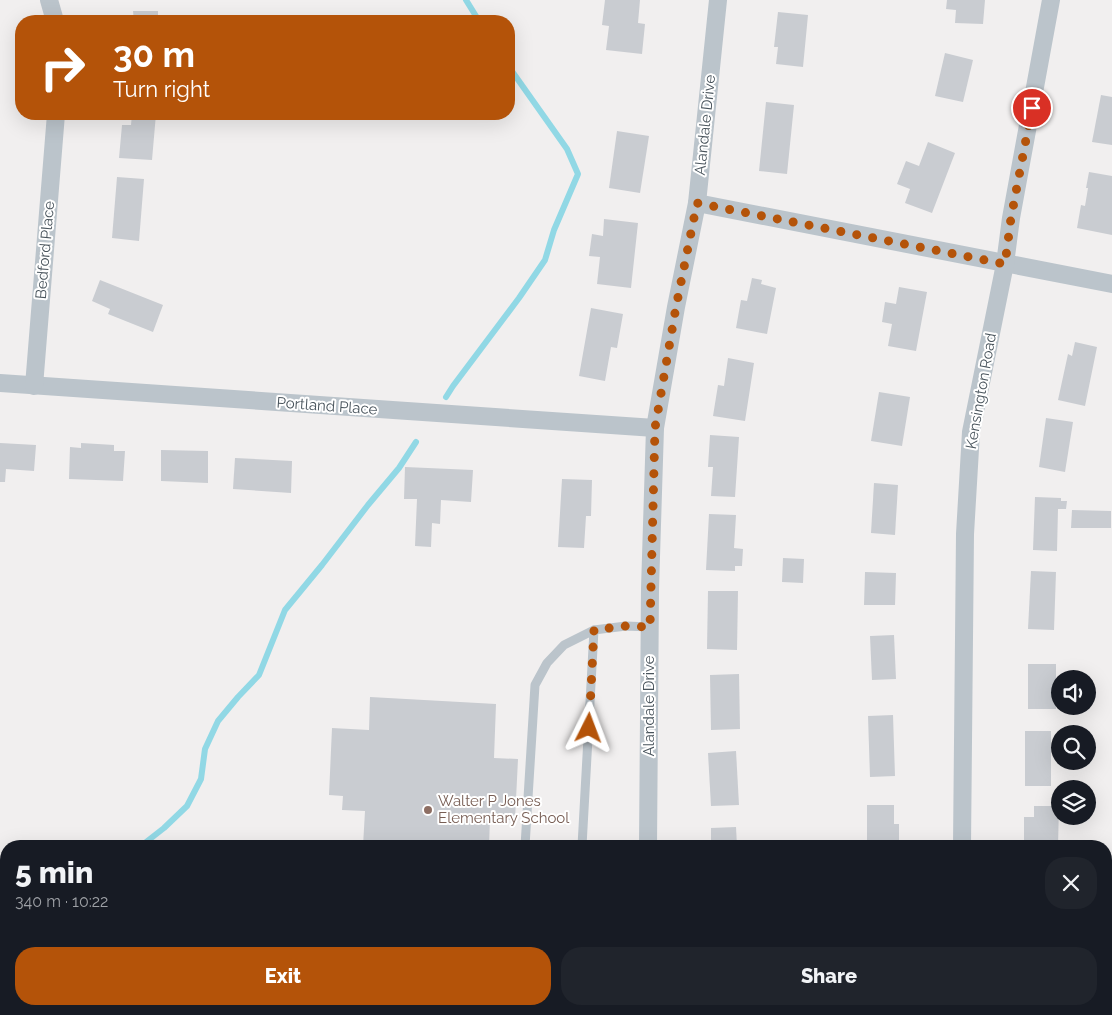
<!DOCTYPE html>
<html lang="en">
<head>
<meta charset="utf-8">
<style>
	body { margin:0; font-family:Raleway,sans-serif; background:#20242c; color:#f1f3f6; height:100vh; display:flex; flex-direction:column; font-size:19px; white-space:nowrap }
	* { box-sizing:border-box; margin:0 }
	p { font-size:16px; color:#9ea1a6 }
	.icon { flex:none; width:28px; height:28px; fill:none; stroke:currentColor; stroke-width:2; stroke-linecap:round; stroke-linejoin:round }
	.map { position:relative; flex:1; overflow:hidden }
	.side { position:absolute; left:0px; top:840px; width:1112px; height:175px; display:flex; flex-direction:column; background:#171b24; border-radius:20px 20px 0 0; box-shadow:0 5px 20px #0002 }
	.side>* { flex:none }
	.top-card { position:absolute; left:15px; top:15px; width:500px; height:105px; border-radius:20px; box-shadow:0 5px 20px #0002; background:#b45309; color:#fff; overflow:hidden }
	.controls { position:absolute; left:1051px; top:670px; display:grid; gap:10px }
	.controls a { display:grid; place-items:center; width:45px; height:45px; border-radius:50%; background:#171b24; box-shadow:0 5px 20px #0002; font-size:25px }
	.pin { position:absolute; display:grid; place-items:center; width:42px; height:42px; color:#fff; margin:-21px; border:2px solid #fff; border-radius:50%; box-shadow:0 1px 5px #0007 }
	.me { position:absolute; width:55px; margin:-28px; rotate:3deg; stroke-linejoin:round; filter:drop-shadow(0 0 4px #0008) }
	.turn { display:flex; align-items:center; gap:18px; height:105px; padding:0 15px; font-size:22px }
	.turn .icon { width:65px; height:65px; stroke-width:2.5 }
	.turn b { display:block; font-size:35px; line-height:42px }
	.round { display:grid; place-items:center; flex:none; width:52px; height:52px; border-radius:20px; background:#20242c }
	.headline { display:flex; align-items:center; justify-content:space-between; height:85px; padding:0 15px }
	h1 { font-size:30px; font-weight:800; line-height:38px }
	.primary-button { display:flex; gap:10px; margin-top:auto; padding:10px 15px }
	.primary-button a { flex:1; height:58px; border-radius:20px; background:#b45309; color:#fff; font-size:20px; font-weight:800; line-height:58px; text-align:center }
	.primary-button a+a { background:#20242c; color:#f1f3f6 }
	.map>svg:first-child { display:block }
	.lines { fill:none; stroke-linecap:round; stroke-linejoin:round }
	.stream { stroke:#91d8e5; stroke-width:6 }
	.building { fill:#c9ccd1 }
	.lane { stroke:#bbc4cb; stroke-width:9 }
	.street { stroke:#bbc4cb; stroke-width:18 }
	.route { stroke:#b45309; stroke-width:9; stroke-dasharray:0 16.2 }
	.education-dot { fill:#8d6e63; stroke:#fff; stroke-width:2 }
	.labels { text-anchor:middle; stroke-width:4; stroke-linejoin:round; paint-order:stroke }
	.street-label { font-size:15px; fill:#48535b; stroke:#fff }
	.education-label { font-size:15px; fill:#785e54; stroke:#fff; text-anchor:start }
</style>
</head>
<body>
<div class="map">
<svg width="1112" height="1015" viewBox="0 0 1112 1015">
	<rect width="100%" height="100%" fill="#f1efef"/>
	<g class="lines">
		<g class="stream">
			<path d="M466,0L479,21"/>
			<path d="M446,397L453,386L519,298L545,260L554,230L578,174L567,149L509,67"/>
			<path d="M141,846L164,828L187,806L201,779L205,749L218,721L238,697L259,675L285,610L322,565L368,505L399,468L416,442"/>
			<path d="M50,1015L52,1009"/>
		</g>
	</g>
	<g class="building">
		<path d="M605,0H640L638,23L645,24L642,54L606,50L609,26L602,25Z"/>
		<path d="M947,0H985L983,24L955,23L956,10L946,9Z"/>
		<path d="M133,11H158V21H134Z"/>
		<path d="M778,12L808,15L803,67L776,64L778,47H774Z"/>
		<path d="M945,53L973,60L963,102L935,96Z"/>
		<path d="M1101,95L1112,97V145L1092,142Z"/>
		<path d="M766,102L794,105L787,174L759,171Z"/>
		<path d="M132,114H156L152,160L119,158L122,125H131Z"/>
		<path d="M617,131L649,136L640,193L609,188Z"/>
		<path d="M928,142L955,153L932,213L905,203L910,189L897,184L906,161L919,166Z"/>
		<path d="M1089,172L1112,176V235L1077,228L1081,205L1085,206L1088,188H1086Z"/>
		<path d="M117,177L144,179L139,241L112,238Z"/>
		<path d="M604,219L638,223L631,288L597,284L600,257L589,256L592,234L603,236Z"/>
		<path d="M752,278L762,280L761,284L776,288L767,334L736,328L741,300L747,301Z"/>
		<path d="M100,280L163,305L153,332L108,314L110,309L92,301Z"/>
		<path d="M899,287L927,292L916,351L888,346L892,324L882,322L885,302L896,304Z"/>
		<path d="M591,308L623,314L617,348L611,347L605,381L579,376Z"/>
		<path d="M1075,342L1097,347L1085,406L1058,400L1068,354L1072,356Z"/>
		<path d="M728,358L754,363L745,421L713,416L718,385L724,386Z"/>
		<path d="M879,392L910,397L902,446L871,441Z"/>
		<path d="M1046,418L1073,422L1065,472L1039,467Z"/>
		<path d="M710,435L739,437L735,497L711,496L713,467H708Z"/>
		<path d="M0,443L36,445L34,471L6,469L5,482H0Z"/>
		<path d="M81,443L114,445V451H125L123,481L69,479L70,447L81,448Z"/>
		<path d="M161,450L208,451V483L161,481Z"/>
		<path d="M235,458L292,461L291,493L233,489Z"/>
		<path d="M405,467L473,470L471,502L441,500L440,524L432,523L431,547L415,546L417,499H404Z"/>
		<path d="M562,479L592,480L591,516H586L584,548L558,547Z"/>
		<path d="M874,483L898,485L895,535L871,533Z"/>
		<path d="M1035,497L1061,498V501H1067L1066,509H1058L1057,551L1033,550Z"/>
		<path d="M1072,510L1111,511V528H1071Z"/>
		<path d="M709,514L736,515L734,548L743,549L742,566H735V571L706,570Z"/>
		<path d="M783,558L804,559L803,583L782,582Z"/>
		<path d="M1031,571L1056,572L1054,630L1028,629Z"/>
		<path d="M865,572L896,573L895,605H864Z"/>
		<path d="M708,591H738L737,650L707,649Z"/>
		<path d="M894,635L896,679L872,680L870,636Z"/>
		<rect x="1028" y="664" width="28" height="45"/>
		<path d="M739,674L740,729L711,730L710,675Z"/>
		<path d="M370,697L496,704L494,758L518,759L515,820L490,819L489,846H363L365,811L342,810L343,796L329,795L332,728L369,730Z"/>
		<path d="M893,715L895,776L870,777L868,716Z"/>
		<rect x="1025" y="731" width="26" height="55"/>
		<path d="M736,751L739,805L711,806L708,753Z"/>
		<path d="M867,805H894V824H899V845H867Z"/>
		<path d="M1034,806H1059L1058,846H1024V817H1034Z"/>
		<path d="M736,827L737,846H711V828Z"/>
		<path d="M354,1009H427L426,1015H354Z"/>
		<path d="M1019,1009H1046V1015H1018Z"/>
	</g>
	<g class="lines">
		<g class="lane">
			<path d="M525,846L535,685L547,663L564,645L594,630L626,626L650,627"/>
			<path d="M582,846L594,630"/>
		</g>
		<g class="street">
			<path d="M49,0L55,21"/>
			<path d="M697,203L1112,284"/>
			<path d="M0,383L655,428"/>
			<path d="M34,386L56,114"/>
			<path d="M648,846L650,589L655,428L676,307L697,203L718,0"/>
			<path d="M962,846L965,534L971,432L1005,264L1011,218L1051,0"/>
			<path d="M641,1015L642,1009"/>
			<path d="M957,1015L958,1009"/>
		</g>
	</g>
	<g class="lines">
		<path class="route" d="M589,728L594,630L626,626L650,627L655,428L676,307L697,203L1005,264L1011,218L1032,108"/>
	</g>
	<circle class="education-dot" cx="428" cy="810" r="5"/>
	<g class="labels">
		<g class="street-label">
			<text transform="translate(705 125) rotate(-84)" y="5">Alandale Drive</text>
			<text transform="translate(45 250) rotate(-85)" y="5">Bedford Place</text>
			<text transform="translate(981 391) rotate(-80)" y="5">Kensington Road</text>
			<text transform="translate(327 406) rotate(4)" y="5">Portland Place</text>
			<text transform="translate(649 706) rotate(-90)" y="5">Alandale Drive</text>
		</g>
		<g class="education-label">
			<text x="438" y="806">Walter P Jones<tspan x="438" dy="17">Elementary School</tspan></text>
		</g>
	</g>
</svg>
<div class="controls">
<a><svg class="icon" aria-label="sound" viewBox="0 0 24 24"><path d="M4 9h4l5-4v14l-5-4H4zM17 9q2 3 0 6"/></svg></a>
<a><svg class="icon" aria-label="search" viewBox="0 0 24 24"><circle cx="10" cy="10" r="6"/><path d="M15 15l6 6"/></svg></a>
<a><svg class="icon" aria-label="layers" viewBox="0 0 24 24"><path d="M12 4l9 5-9 5-9-5zM3 14l9 5 9-5"/></svg></a>
</div>
<div class="pin" style="left:1032px;top:108px;background:#d93025"><svg class="icon" aria-label="arrive" viewBox="0 0 24 24"><path d="M6 21V4h12l-3 4 3 4H6"/></svg></div>
<svg class="me" style="left:589px;top:728px" viewBox="-20 -20 40 40"><path d="M0-17L14 15 0 8-14 15z" fill="#b45309" stroke="#fff" stroke-width="4"/></svg>
<div class="top-card">
<div class="turn"><svg class="icon" aria-label="right" viewBox="0 0 24 24"><path d="M7 20v-9h11M14 6l5 5-5 5"/></svg><div><b>30 m</b>Turn right</div></div>
</div>
<section class="side">
<div class="headline"><div><h1>5 min</h1><p>340 m · 10:22</p></div><a class="round"><svg class="icon" aria-label="close" viewBox="0 0 24 24"><path d="M6 6l12 12M18 6L6 18"/></svg></a></div>
<div class="primary-button"><a>Exit</a><a>Share</a></div>
</section>
</div>
</body>
</html>
